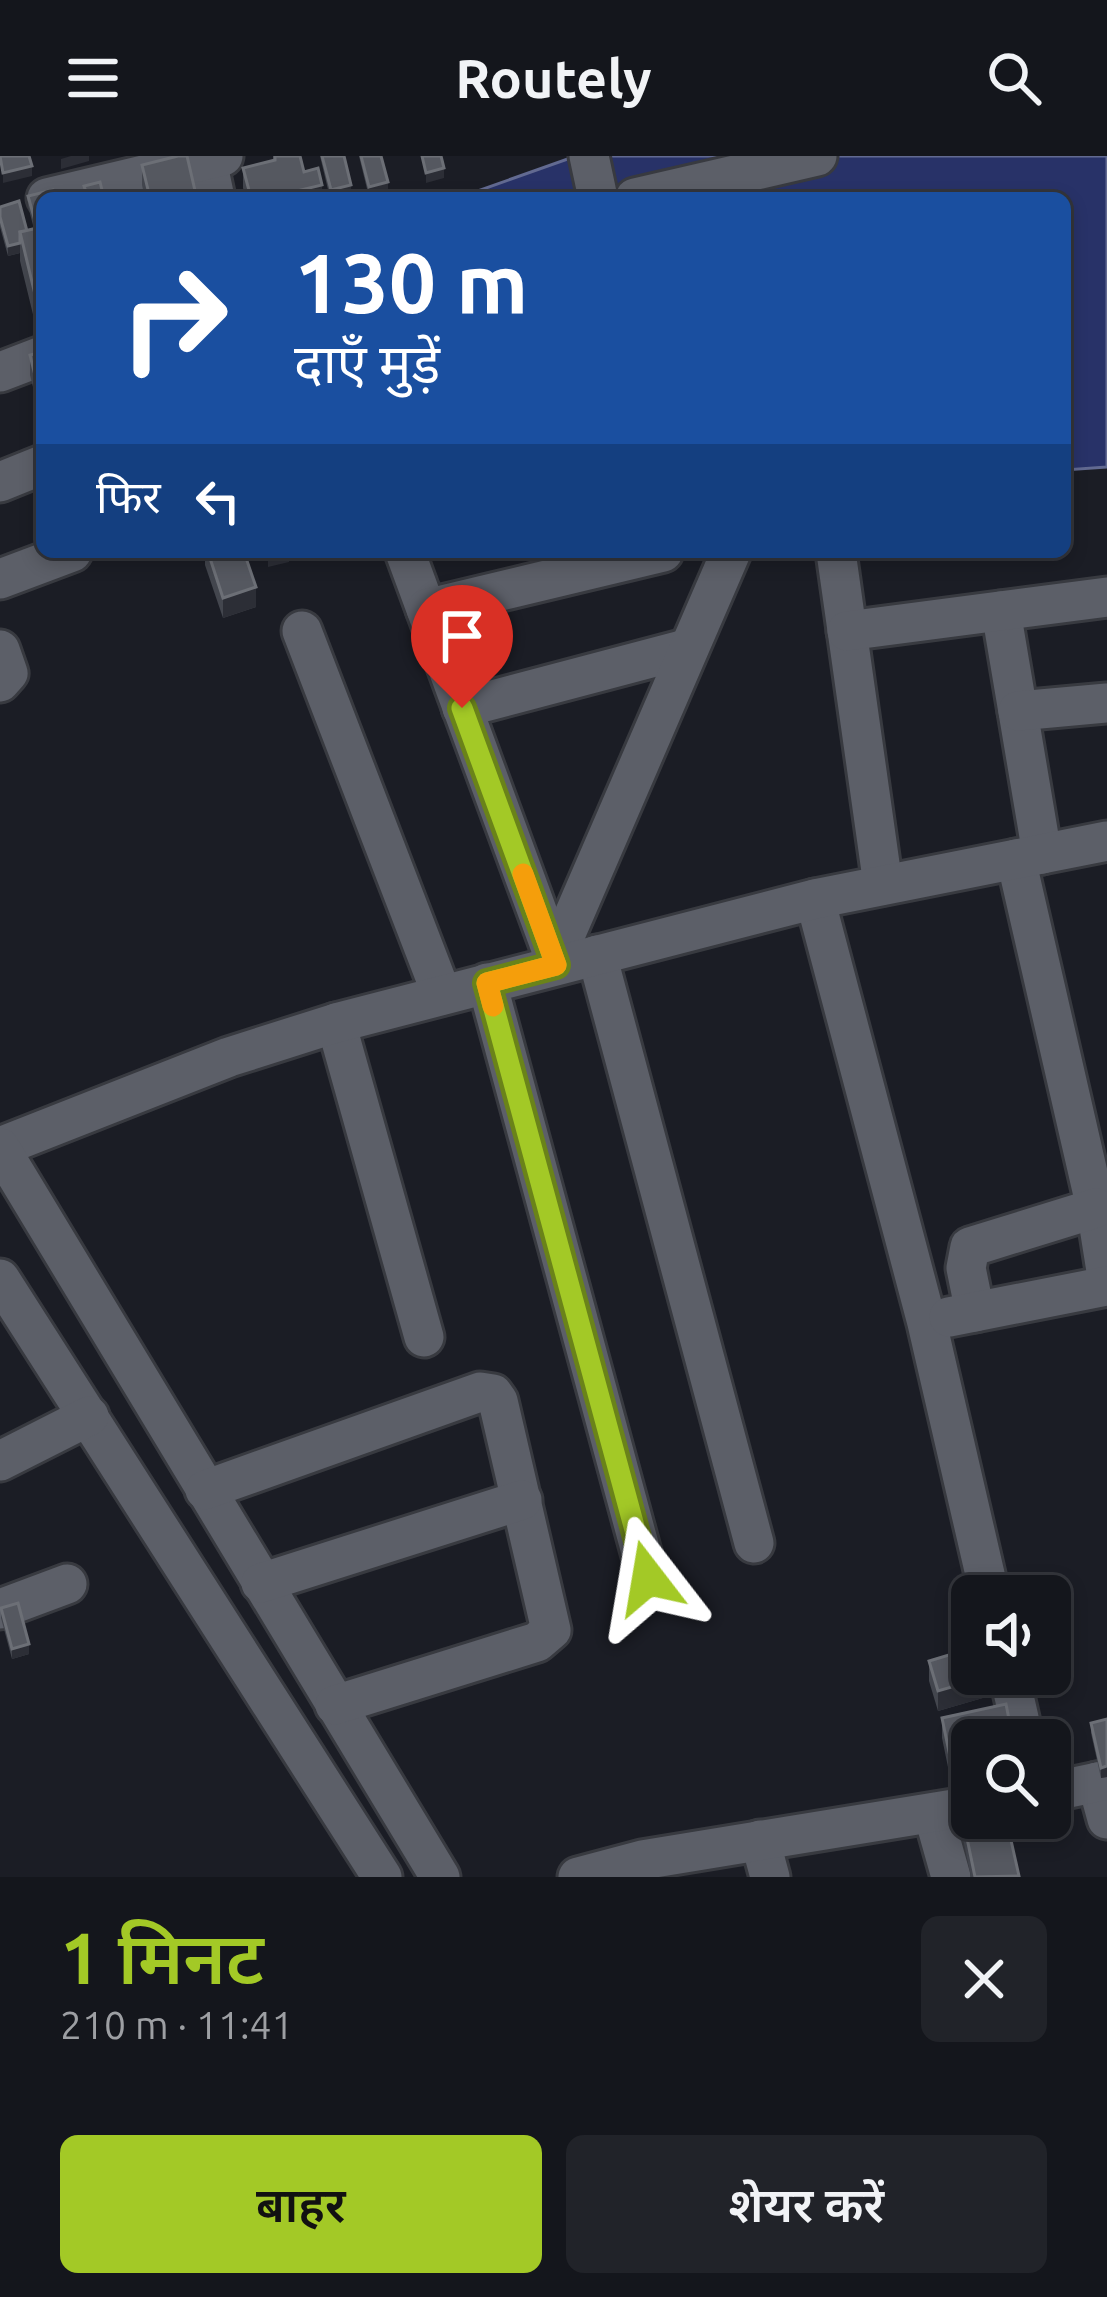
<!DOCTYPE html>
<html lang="hi">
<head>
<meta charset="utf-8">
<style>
	body { margin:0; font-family:Ubuntu,"Noto Sans Devanagari",sans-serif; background:#212329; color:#f1f3f6; height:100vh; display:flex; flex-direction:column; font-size:45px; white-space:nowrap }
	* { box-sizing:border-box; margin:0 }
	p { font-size:39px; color:#9d9fa3 }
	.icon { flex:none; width:66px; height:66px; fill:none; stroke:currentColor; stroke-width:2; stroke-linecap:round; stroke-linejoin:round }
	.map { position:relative; height:1721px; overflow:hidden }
	.panel { display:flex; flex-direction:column; background:#14161c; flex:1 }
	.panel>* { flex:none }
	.banner { position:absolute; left:36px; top:36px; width:1035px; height:366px; border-radius:18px; box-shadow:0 6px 18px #0003,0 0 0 3px #33353b; background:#1a4fa0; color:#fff; overflow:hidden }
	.fabs { position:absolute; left:951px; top:1419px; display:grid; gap:24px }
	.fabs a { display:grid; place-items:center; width:120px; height:120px; border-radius:18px; background:#14161c; box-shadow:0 6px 18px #0003,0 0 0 3px #33353b; font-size:60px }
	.pin { position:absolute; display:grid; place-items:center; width:102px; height:102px; color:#fff; margin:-123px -51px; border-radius:50% 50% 50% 0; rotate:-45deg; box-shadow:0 0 12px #0007 }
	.pin .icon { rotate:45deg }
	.me { position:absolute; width:132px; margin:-66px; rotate:346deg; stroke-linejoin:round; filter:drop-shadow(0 0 9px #0008) }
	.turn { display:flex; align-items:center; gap:42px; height:252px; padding:0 60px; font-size:54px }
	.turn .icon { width:156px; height:156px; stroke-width:2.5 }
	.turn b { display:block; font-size:84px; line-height:102px }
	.then { display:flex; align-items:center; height:114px; padding:0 60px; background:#0003; gap:24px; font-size:45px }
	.round { display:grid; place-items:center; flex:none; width:126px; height:126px; border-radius:18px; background:#212329 }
	.overview { display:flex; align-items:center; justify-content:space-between; height:204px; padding:0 60px }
	h1 { font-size:72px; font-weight:600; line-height:90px; color:#a3c926 }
	.action { display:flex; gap:24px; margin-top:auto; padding:24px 60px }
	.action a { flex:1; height:138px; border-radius:18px; background:#a3c926; color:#111; font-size:48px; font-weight:600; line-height:138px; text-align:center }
	.action a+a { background:#212329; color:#f1f3f6 }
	header { display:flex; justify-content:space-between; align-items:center; height:156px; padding:0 60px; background:#14161c; font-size:54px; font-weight:600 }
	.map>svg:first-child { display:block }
	.water { fill:#283268; stroke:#626a91; stroke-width:3 }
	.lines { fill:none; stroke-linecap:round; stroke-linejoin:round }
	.minor-casing { stroke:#383a40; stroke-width:45 }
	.minor { stroke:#5c5f68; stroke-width:39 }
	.wall { fill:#43464e }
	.shaded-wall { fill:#2c2e36 }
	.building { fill:#555860; stroke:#6c6f76; stroke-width:3 }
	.route-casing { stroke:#6a8319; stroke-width:30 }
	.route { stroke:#a3c926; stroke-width:21 }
	.slow { stroke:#f59e0b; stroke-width:21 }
</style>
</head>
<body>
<header><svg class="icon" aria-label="menu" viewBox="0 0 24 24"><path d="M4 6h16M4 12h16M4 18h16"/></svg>Routely<svg class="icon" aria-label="search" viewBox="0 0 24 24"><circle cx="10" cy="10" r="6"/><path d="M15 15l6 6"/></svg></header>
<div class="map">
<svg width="1107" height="1721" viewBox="0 0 1107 1721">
	<rect width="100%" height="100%" fill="#1b1d25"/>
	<path class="water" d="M576,0H1107V311L1065,314V42H458Z"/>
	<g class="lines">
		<defs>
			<g id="minor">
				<path d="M206,0L215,42"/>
				<path d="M589,0L598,42"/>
				<path d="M47,42L223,0"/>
				<path d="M635,42L817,0"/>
				<path d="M0,216L42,200"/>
				<path d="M0,326L42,309"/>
				<path d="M405,396L557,809"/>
				<path d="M836,396L883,729"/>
				<path d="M0,423L72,396"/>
				<path d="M426,453L663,396"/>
				<path d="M1001,455L1042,698"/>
				<path d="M302,475L442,839"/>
				<path d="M847,475L1107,441"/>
				<path d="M0,494L8,517L0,526"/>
				<path d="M462,552L689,492"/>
				<path d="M1018,555L1107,547"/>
				<path d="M1016,703L1096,1052L1107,1121"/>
				<path d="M815,743L927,1167L990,1440"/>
				<path d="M551,792L567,775L731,396"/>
				<path d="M597,799L754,1387"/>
				<path d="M487,827L648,1422"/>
				<path d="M336,867L424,1181"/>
				<path d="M0,991L229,901L336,867L815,743L1107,685"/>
				<path d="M0,992L440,1721"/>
				<path d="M0,1123L382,1721"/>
				<path d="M975,1156L966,1112L970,1091L1096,1052"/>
				<path d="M949,1161L1107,1130"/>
				<path d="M0,1305L89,1260"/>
				<path d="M205,1334L480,1236L493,1238L498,1245L551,1474L537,1486L335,1549"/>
				<path d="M261,1427L522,1344"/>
				<path d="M0,1453L67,1428"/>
				<path d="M1009,1518L1024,1584"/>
				<path d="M1097,1626L1107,1663"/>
				<path d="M1050,1636L1107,1624"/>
				<path d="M933,1657L951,1721"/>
				<path d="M760,1684L770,1721"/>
				<path d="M578,1721L642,1704L972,1650"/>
			</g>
		</defs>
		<use href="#minor" class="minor-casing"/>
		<use href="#minor" class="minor"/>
	</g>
	<g class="wall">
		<path d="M273,0H300L304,16L322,42H246L243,32V12L273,4Z"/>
		<path d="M320,0H344L351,39L330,42Z"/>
		<path d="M359,0H381L388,36L369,41Z"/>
		<path d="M142,9L196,42H145L142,29Z"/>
		<path d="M28,40L42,42V178L38,179L20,105V97L8,100L0,71V51L27,75L34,73L28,50Z"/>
		<path d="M42,196V267L30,219V199Z"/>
		<path d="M205,396H244L256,451L223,462L205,409Z"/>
		<path d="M1,1452L29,1498L12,1503L1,1462Z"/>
		<path d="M929,1505L993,1539L938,1555L929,1525Z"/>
		<path d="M942,1562L1013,1584L955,1645L942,1582Z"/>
		<path d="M1107,1563V1621L1101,1622L1091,1577V1567Z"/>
		<path d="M1006,1662L1019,1721H971L963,1683V1663Z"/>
	</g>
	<g class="shaded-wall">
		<path d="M71,0H89V5L61,13V3Z"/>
		<path d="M32,10V20L3,27V17Z"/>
		<path d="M444,12V22L426,27V17Z"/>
		<path d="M388,26V36L369,41V31Z"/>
		<path d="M322,29V42H268Z"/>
		<path d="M351,29V39L331,42V34Z"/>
		<path d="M20,87V97L8,100V90Z"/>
		<path d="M42,150V178L38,179V151Z"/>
		<path d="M289,396V406L268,411V400Z"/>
		<path d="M256,431V451L223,462V442Z"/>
		<path d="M29,1488V1498L12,1503V1493Z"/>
		<path d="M993,1519V1539L938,1555V1535Z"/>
		<path d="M1107,1610V1621L1101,1622V1612Z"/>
		<path d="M972,1621V1641L955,1645V1625Z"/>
	</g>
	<g class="building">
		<path d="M0,0H29L32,10L3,17Z"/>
		<path d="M178,0H187L196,39L183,42H150L142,9Z"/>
		<path d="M275,0H300L304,16L318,12L322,29L268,42H251L243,12L275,4Z"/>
		<path d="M322,0H344L351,29L331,34Z"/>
		<path d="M361,0H381L388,26L369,31Z"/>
		<path d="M422,0H441L444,12L426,17Z"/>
		<path d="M100,26L104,42H88L84,30Z"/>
		<path d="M53,34L55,42H42V63L35,65L28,40Z"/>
		<path d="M19,45L27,75L20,76V87L8,90L0,61V51Z"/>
		<path d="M42,71V150L38,151L20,76Z"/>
		<path d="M42,196V248L30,199Z"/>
		<path d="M208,396H244L256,431L223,442Z"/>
		<path d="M18,1447L29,1488L12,1493L1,1452Z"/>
		<path d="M972,1492V1518L993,1519L938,1535L929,1505Z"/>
		<path d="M1006,1548L1013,1584H972V1621L955,1625L942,1562Z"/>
		<path d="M1107,1563V1610L1101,1612L1091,1567Z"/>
		<path d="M972,1661L1006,1662L1019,1720L975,1721L963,1663Z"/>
	</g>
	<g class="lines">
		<defs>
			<path id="route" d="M462,552L556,809L487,827L648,1422"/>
		</defs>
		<use href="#route" class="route-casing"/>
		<use href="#route" class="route"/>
		<path class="slow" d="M493,850L487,827L556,809L523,718"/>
	</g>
</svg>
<div class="fabs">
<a><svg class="icon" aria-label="sound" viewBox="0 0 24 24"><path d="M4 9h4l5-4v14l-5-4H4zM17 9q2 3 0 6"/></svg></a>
<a><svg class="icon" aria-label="search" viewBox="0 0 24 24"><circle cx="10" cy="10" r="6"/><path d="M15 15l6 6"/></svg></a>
</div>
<div class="pin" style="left:462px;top:552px;background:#d93025"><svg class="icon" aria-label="arrive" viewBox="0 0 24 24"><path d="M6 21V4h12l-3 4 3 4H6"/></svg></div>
<svg class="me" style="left:648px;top:1422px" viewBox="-20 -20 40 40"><path d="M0-17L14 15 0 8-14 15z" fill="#a3c926" stroke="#fff" stroke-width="4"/></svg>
<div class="banner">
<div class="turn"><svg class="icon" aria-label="right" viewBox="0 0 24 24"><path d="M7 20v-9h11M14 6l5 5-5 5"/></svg><div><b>130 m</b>दाएँ मुड़ें</div></div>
<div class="then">फिर<svg class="icon" aria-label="left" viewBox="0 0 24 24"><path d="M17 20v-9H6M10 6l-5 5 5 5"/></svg></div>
</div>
</div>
<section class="panel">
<div class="overview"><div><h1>1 मिनट</h1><p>210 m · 11:41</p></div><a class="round"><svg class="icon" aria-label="close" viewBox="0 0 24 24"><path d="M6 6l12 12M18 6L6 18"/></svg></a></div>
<div class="action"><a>बाहर</a><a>शेयर करें</a></div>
</section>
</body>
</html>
